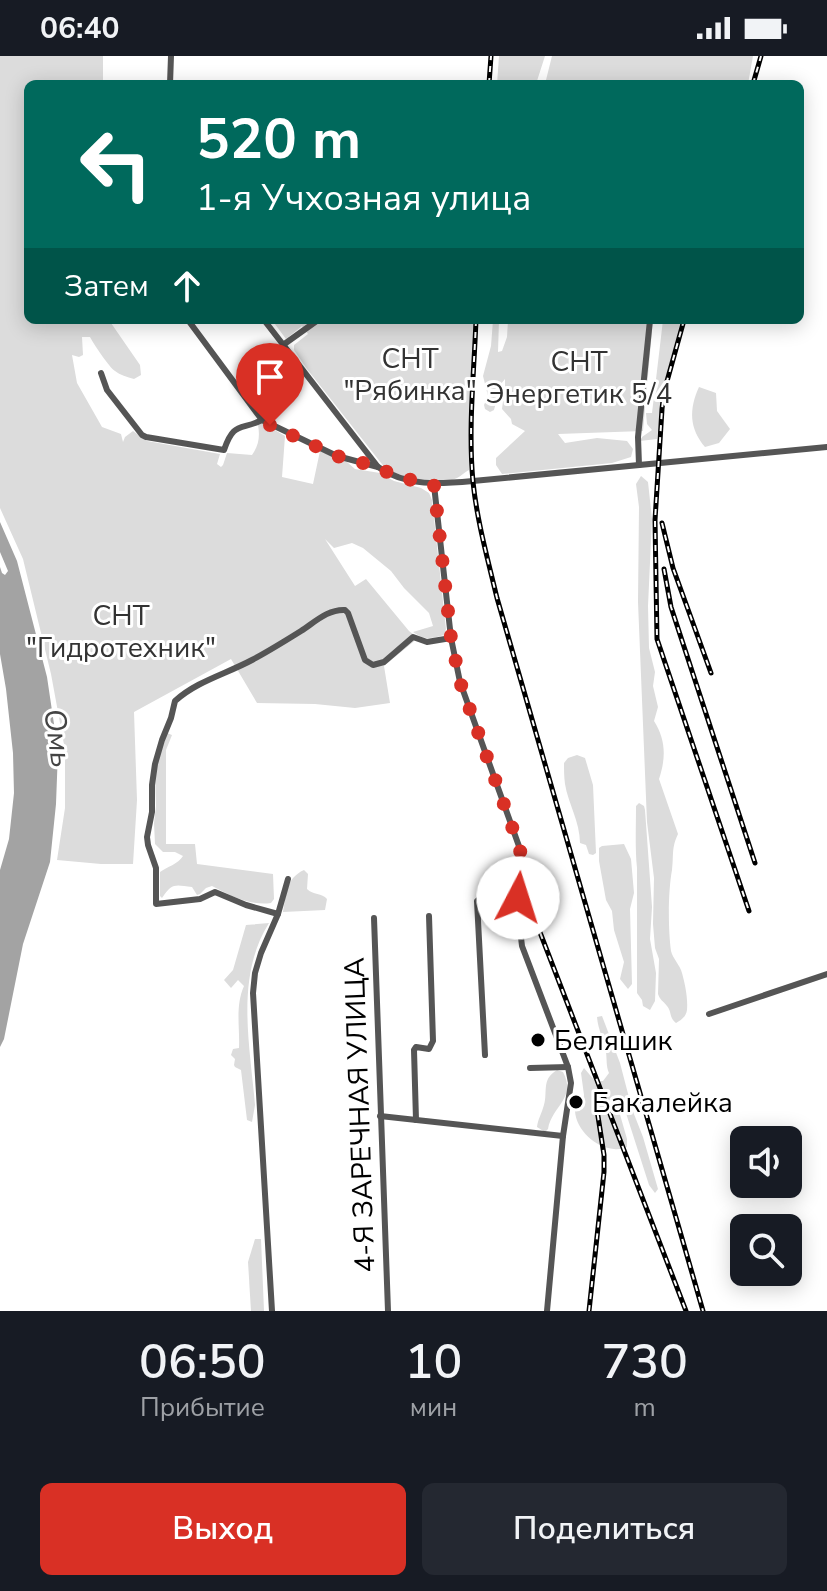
<!DOCTYPE html>
<html lang="ru">
<head>
<meta charset="utf-8">
<style>
	body { margin:0; font-family:"Nunito Sans",sans-serif; background:#242831; color:#f1f3f6; height:100vh; display:flex; flex-direction:column; font-size:30px; white-space:nowrap }
	* { box-sizing:border-box; margin:0 }
	p { font-size:26px; color:#9ea1a6 }
	.icon { flex:none; width:44px; height:44px; fill:none; stroke:currentColor; stroke-width:2; stroke-linecap:round; stroke-linejoin:round }
	.map { position:relative; height:1255px; overflow:hidden }
	.sheet { display:flex; flex-direction:column; background:#171b24; flex:1 }
	.sheet>* { flex:none }
	.top-card { position:absolute; left:24px; top:24px; width:780px; height:244px; border-radius:12px; box-shadow:0 4px 20px #0003; background:#00695c; color:#fff; overflow:hidden }
	.controls { position:absolute; left:730px; top:1070px; display:grid; gap:16px }
	.controls a { display:grid; place-items:center; width:72px; height:72px; border-radius:12px; background:#171b24; box-shadow:0 4px 20px #0003; font-size:40px }
	.pin { position:absolute; display:grid; place-items:center; width:68px; height:68px; color:#fff; margin:-82px -34px; border-radius:50% 50% 50% 0; rotate:-45deg; box-shadow:0 0 8px #0007 }
	.pin .icon { rotate:45deg }
	.me { position:absolute; width:88px; margin:-44px; rotate:5deg; stroke-linejoin:round; filter:drop-shadow(0 0 6px #0008) }
	.turn { display:flex; align-items:center; gap:28px; height:168px; padding:0 40px; font-size:36px }
	.turn .icon { width:104px; height:104px; stroke-width:2.5 }
	.turn b { display:block; font-size:56px; line-height:68px }
	.then { display:flex; align-items:center; height:76px; padding:0 40px; background:#0003; gap:16px; font-size:30px }
	.eta { display:flex; justify-content:space-evenly; align-items:center; height:136px; text-align:center }
	.eta b { font-size:48px; font-weight:600; line-height:56px }
	.primary-button { display:flex; gap:16px; margin-top:auto; padding:16px 40px }
	.primary-button a { flex:1; height:92px; border-radius:12px; background:#d93025; color:#fff; font-size:32px; font-weight:600; line-height:92px; text-align:center }
	.primary-button a+a { background:#242831; color:#f1f3f6 }
	.status { display:flex; justify-content:space-between; align-items:center; height:56px; padding:0 40px; background:#171b24; direction:ltr }
	.status svg { height:22px; fill:currentColor }
	.map>svg:first-child { display:block }
	.green { fill:#dcdcdc }
	.water { fill:#a3a3a3 }
	.lines { fill:none; stroke-linecap:round; stroke-linejoin:round }
	.minor { stroke:#555; stroke-width:6 }
	.rail-casing { stroke:#000; stroke-width:5 }
	.rail { stroke:#fff; stroke-width:2; stroke-dasharray:6; stroke-linecap:butt }
	.route { stroke:#d93025; stroke-width:14; stroke-dasharray:0 25.2 }
	.poi-dot { fill:#000; stroke:#fff; stroke-width:3 }
	.labels { text-anchor:middle; stroke-width:6; stroke-linejoin:round; paint-order:stroke }
	.park-label { font-size:28px; fill:#333; stroke:#fff }
	.poi-label { font-size:28px; fill:#000; stroke:#fff; text-anchor:start }
	.street-label { font-size:28px; fill:#000; stroke:#fff }
	.water-label { font-size:30px; font-style:italic; fill:#444; stroke:#fff }
</style>
</head>
<body>
<div class="status"><b>06:40</b><svg viewBox="0 0 49 12"><path d="M0 12V9h3v3zM5 12V6h3v6zM10 12V3h3v9zM15 12V0h3v12zM26 1h20v11H26zM47 4h2v5h-2z"/></svg></div>
<div class="map">
<svg width="827" height="1255" viewBox="0 0 827 1255">
	<rect width="100%" height="100%" fill="#fff"/>
	<g class="green">
		<path d="M0,0H103V28H28V264H114L111,267L140,309L141,319L134,323C127,321 120,319 115,315C109,311 93,287 90,281H82L83,299L79,301L72,299L77,327L102,371L121,378L123,386L125,381L133,375L147,385L220,398L217,408L221,411L223,409L227,397L252,399C259,389 260,380 258,369L263,367L285,380L282,421L313,428L320,395L347,406L355,413L380,417L394,425L421,432L429,437L432,444L446,573L444,579C431,583 424,584 413,576L433,570L429,557L404,532L391,515L363,492L352,487L334,492L325,483L355,530L366,523L409,575L418,582L384,610L390,647L355,652L315,648L257,647L231,603L134,656L137,744L133,808H101L57,804L65,752V694L51,618L23,503L0,452Z"/>
		<path d="M499,0H545L536,28H497Z"/>
		<path d="M552,0H753L748,28H545Z"/>
		<path d="M272,264H474L469,414C465,416 461,420 457,422C436,432 404,422 385,412L307,313L294,294V289L308,278L302,270L286,283Z"/>
		<path d="M493,264H499L498,296L502,295L507,281L508,264H653L643,375L558,378L565,387L597,382L627,385L633,393L631,401L612,407L502,418L496,409V402L525,375L512,368L511,363L502,353L503,345H505V323C496,332 498,342 494,354L490,356L485,353L484,349L488,340L483,320L491,290Z"/>
		<path d="M663,264H681L662,337L657,383L640,385L642,381L652,374L647,368L646,357H652Z"/>
		<path d="M699,331L716,337L717,355L730,373L719,387L705,391C689,372 689,353 699,331Z"/>
		<path d="M641,420L648,426L652,463L648,550L649,592L655,616L653,630L658,651L654,665C666,684 666,702 659,723L678,778C671,793 674,799 672,814C668,836 668,872 671,895C673,903 680,909 682,917C685,928 688,942 687,954C686,961 681,964 676,967C669,962 672,956 667,950C663,945 660,944 658,938L659,903L655,892L653,868L654,822L647,766L638,546L639,451L636,428Z"/>
		<path d="M167,677L172,679L166,694V788H195L197,808L273,818L274,843L271,847C250,850 229,839 212,830L206,832L200,838L197,839L192,831C176,829 172,826 162,842L160,840V816C167,811 178,808 183,800L175,796H163L155,788L154,767L156,750L155,722L158,700Z"/>
		<path d="M577,699L585,702L593,729L596,797L593,799L589,798L586,789L580,787C580,766 568,747 565,728C564,721 564,714 564,707L568,702Z"/>
		<path d="M639,747L644,750L645,754L652,851L650,883L656,917L655,945L650,954L643,950L642,944L637,937V812C635,792 636,771 636,750Z"/>
		<path d="M624,788L631,803L634,837L630,853L632,928L628,933L620,923L624,906L614,874L612,855L606,844L599,805V792L602,790Z"/>
		<path d="M304,814L308,818L307,833C313,839 322,837 327,843L325,854L283,856C286,839 286,822 304,814Z"/>
		<path d="M269,867C235,921 250,989 255,1049L252,1066L247,1064L241,1014L235,1011L234,1009L235,1003L231,999L233,993L239,992C240,972 235,950 244,930L238,924L231,932L224,924L233,914L246,869Z"/>
		<path d="M602,960L620,1007L632,1053L643,1081L658,1133L655,1137L649,1129L625,1054L619,1047L617,1048L627,1083V1091C623,1092 619,1094 614,1093C596,1092 576,1074 575,1055L582,1053L584,1039L581,1017L584,1012L595,1025H603L609,1017C606,1010 607,1004 606,996C604,984 598,974 597,961Z"/>
		<path d="M557,1014L563,1016C577,1042 552,1050 548,1073L545,1076L537,1071C538,1063 541,1059 543,1052C549,1037 540,1024 557,1014Z"/>
		<path d="M255,1183H261L264,1255H251L248,1206Z"/>
	</g>
	<path class="water" d="M0,466L17,505L47,621L58,695L56,748L50,806L23,888L4,983L0,991V814L9,783L14,737L13,697L6,633L0,598V511L2,517L5,519L8,515L0,496Z"/>
	<g class="lines">
		<g class="minor">
			<path d="M170,28L171,0"/>
			<path d="M188,264L262,364L337,400L378,411"/>
			<path d="M264,264L378,411C407,431 440,428 473,425L827,391"/>
			<path d="M283,289L318,264"/>
			<path d="M101,317L107,334L142,379L146,381L224,394C234,365 240,375 262,364"/>
			<path d="M639,409L638,381L650,264"/>
			<path d="M434,429L451,582L460,626L520,793L522,814L518,856L522,890L568,1011L571,1027L563,1080L547,1255"/>
			<path d="M278,858L246,849L215,836L200,843L156,848V812L148,789L147,781L152,756V729L155,708L162,684L171,662L175,645C197,625 226,618 252,604C269,595 285,585 301,575C315,566 328,553 345,554L348,557L365,604L373,609L384,606L413,581L427,586L451,582"/>
			<path d="M374,862L388,1255"/>
			<path d="M709,958L827,918"/>
			<path d="M485,999L477,845L483,840L520,828"/>
			<path d="M530,1012L568,1011"/>
			<path d="M380,1060L563,1080"/>
			<path d="M416,1064L414,994L416,991L429,993L433,985L429,860"/>
			<path d="M272,1255L253,937L255,917L261,897L278,858L288,823"/>
		</g>
		<defs>
			<g id="rail">
				<path d="M489,28L491,0"/>
				<path d="M753,28L761,0"/>
				<path d="M476,264C474,318 468,372 473,426C477,465 488,504 497,542L703,1255"/>
				<path d="M684,264L664,336L662,353L655,464L657,583L749,855"/>
				<path d="M662,467L673,512L711,617"/>
				<path d="M664,513L671,551L755,807"/>
				<path d="M536,866L686,1255"/>
				<path d="M589,1255L604,1116V1099L595,1041"/>
			</g>
		</defs>
		<use href="#rail" class="rail-casing"/>
		<use href="#rail" class="rail"/>
	</g>
	<g class="lines">
		<path class="route" d="M270,369L337,400L378,411L394,420L434,429L451,582L460,626L520,793L522,814L518,842"/>
	</g>
	<g class="poi-dot">
		<circle cx="538" cy="984" r="8"/>
		<circle cx="576" cy="1046" r="8"/>
	</g>
	<g class="labels">
		<g class="park-label">
			<text x="410" y="312">СНТ<tspan x="410" dy="32">"Рябинка"</tspan></text>
			<text x="579" y="315">СНТ<tspan x="579" dy="32">Энергетик 5/4</tspan></text>
			<text x="121" y="569">СНТ<tspan x="121" dy="32">"Гидротехник"</tspan></text>
		</g>
		<g class="poi-label">
			<text x="554" y="994">Беляшик</text>
			<text x="592" y="1056">Бакалейка</text>
		</g>
		<g class="street-label">
			<text transform="translate(359 1059) rotate(-92)" y="10">4-Я ЗАРЕЧНАЯ УЛИЦА</text>
		</g>
		<g class="water-label">
			<text transform="translate(58 682) rotate(82)" y="10">Омь</text>
		</g>
	</g>
</svg>
<div class="controls">
<a><svg class="icon" aria-label="sound" viewBox="0 0 24 24"><path d="M4 9h4l5-4v14l-5-4H4zM17 9q2 3 0 6"/></svg></a>
<a><svg class="icon" aria-label="search" viewBox="0 0 24 24"><circle cx="10" cy="10" r="6"/><path d="M15 15l6 6"/></svg></a>
</div>
<div class="pin" style="left:270px;top:369px;background:#d93025"><svg class="icon" aria-label="arrive" viewBox="0 0 24 24"><path d="M6 21V4h12l-3 4 3 4H6"/></svg></div>
<svg class="me" style="left:518px;top:842px" viewBox="-20 -20 40 40"><circle r="19" fill="#fff"/><path d="M0-13L10 11 0 6-10 11z" fill="#d93025"/></svg>
<div class="top-card">
<div class="turn"><svg class="icon" aria-label="left" viewBox="0 0 24 24"><path d="M17 20v-9H6M10 6l-5 5 5 5"/></svg><div><b>520 m</b>1-я Учхозная улица</div></div>
<div class="then">Затем<svg class="icon" aria-label="ahead" viewBox="0 0 24 24"><path d="M12 20V5M6 11l6-6 6 6"/></svg></div>
</div>
</div>
<section class="sheet">
<div class="eta">
<div><b>06:50</b><p>Прибытие</p></div>
<div><b>10</b><p>мин</p></div>
<div><b>730</b><p>m</p></div>
</div>
<div class="primary-button"><a>Выход</a><a>Поделиться</a></div>
</section>
</body>
</html>
